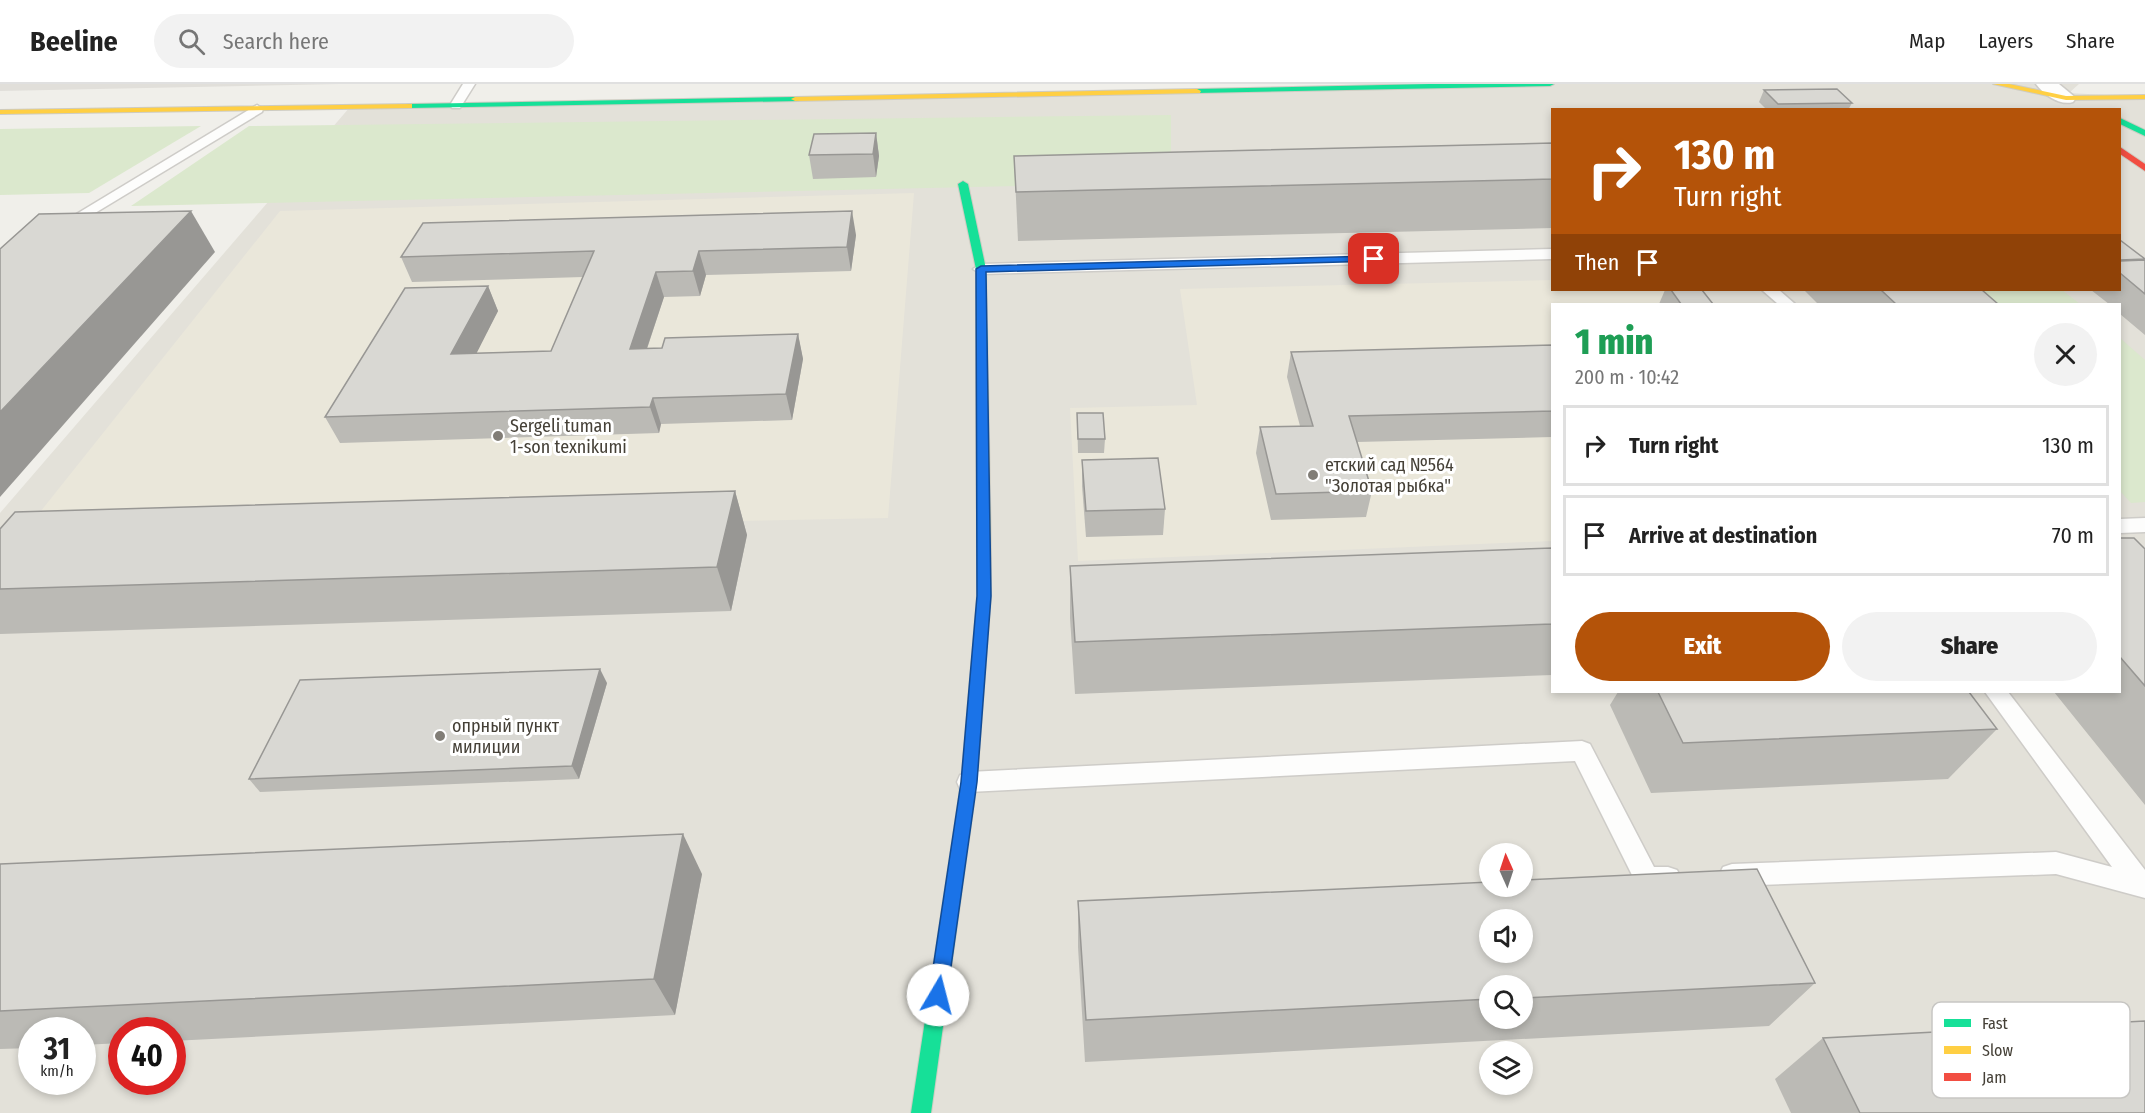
<!DOCTYPE html>
<html lang="en">
<head>
<meta charset="utf-8">
<style>
	body { margin:0; font-family:"Fira Sans Condensed",sans-serif; background:#f2f2f2; color:#222; height:100vh; display:flex; flex-direction:column; font-size:22px; white-space:nowrap }
	* { box-sizing:border-box; margin:0 }
	p { font-size:20px; color:#767676 }
	.icon { flex:none; width:33px; height:33px; fill:none; stroke:currentColor; stroke-width:2; stroke-linecap:round; stroke-linejoin:round }
	.map { position:relative; flex:1; overflow:hidden }
	.panel { position:absolute; left:1551px; top:219px; width:570px; height:390px; display:flex; flex-direction:column; background:#fff; border-radius:0px; box-shadow:0 3px 9px #0003 }
	.panel>* { flex:none }
	.top-card { position:absolute; left:1551px; top:24px; width:570px; height:183px; border-radius:0px; box-shadow:0 3px 9px #0003; background:#b45309; color:#fff; overflow:hidden }
	.needle { width:39px; rotate:357deg }
	.tools { position:absolute; left:1479px; top:759px; display:grid; gap:12px }
	.tools a { display:grid; place-items:center; width:54px; height:54px; border-radius:50%; background:#fff; box-shadow:0 3px 9px #0003; font-size:30px }
	.speed { position:absolute; left:18px; top:933px; display:flex; gap:12px; font-size:30px; font-weight:700; text-align:center }
	.speed>* { display:grid; place-content:center; width:78px; height:78px; border-radius:50%; background:#fff; box-shadow:0 3px 9px #0003; line-height:1 }
	.speed small { font-size:15px; font-weight:400 }
	.speed .limit { border:9px solid #d22; background:#fff; color:#111 }
	.pin { position:absolute; display:grid; place-items:center; width:51px; height:51px; color:#fff; margin:-26px; border-radius:12px; box-shadow:0 3px 9px #0006 }
	.me { position:absolute; width:66px; margin:-33px; rotate:8deg; stroke-linejoin:round; filter:drop-shadow(0 0 4px #0008) }
	.turn { display:flex; align-items:center; gap:21px; height:126px; padding:0 24px; font-size:27px }
	.turn .icon { width:78px; height:78px; stroke-width:2.5 }
	.turn b { display:block; font-size:42px; line-height:51px }
	.then { display:flex; align-items:center; height:57px; padding:0 24px; background:#0003; gap:12px; font-size:22px }
	.round { display:grid; place-items:center; flex:none; width:63px; height:63px; border-radius:32px; background:#f2f2f2 }
	.overview { display:flex; align-items:center; justify-content:space-between; height:102px; padding:0 24px }
	h1 { font-size:36px; font-weight:800; line-height:45px; color:#1e9e55 }
	.cta { display:flex; gap:12px; margin-top:auto; padding:12px 24px }
	.cta a { flex:1; height:69px; border-radius:36px; background:#b45309; color:#fff; font-size:24px; font-weight:800; line-height:69px; text-align:center }
	.cta a+a { background:#f2f2f2; color:#222 }
	ul { padding:0; list-style:none }
	li { display:flex; align-items:center; gap:18px; height:81px; margin:0 12px 9px; padding:0 12px; border:3px solid #e0e0e0; border-radius:0px }
	li div { flex:1 }
	li b { display:block; font-size:22px }
	li em { font-style:normal }
	header { display:flex; align-items:center; gap:36px; box-sizing:border-box; height:84px; padding:0 30px; background:#fff; border-bottom:2px solid #e0e0e0 }
	header strong { font-size:28px }
	nav { display:flex; gap:33px; margin-inline-start:auto; font-size:21px }
	.search { width:420px; height:54px; background:#f2f2f2; display:flex; align-items:center; gap:15px; box-sizing:border-box; padding:0 21px; border-radius:33px; color:#767676; font-size:22px }
	.map>svg:first-child { display:block }
	.residential { fill:#e3e1d9; fill-rule:evenodd }
	.industrial { fill:#e1dfda }
	.education { fill:#eae7da }
	.green { fill:#dbe8cd }
	.lines { fill:none; stroke-linecap:round; stroke-linejoin:round }
	.lane-casing { stroke:#ceccc8; stroke-width:3 }
	.street-casing { stroke:#ceccc8; stroke-width:3 }
	.fast-casing { stroke:#ceccc2; stroke-width:2 }
	.slow-casing { stroke:#ceccc2; stroke-width:2 }
	.jam-casing { stroke:#ceccc2; stroke-width:2 }
	.lane { fill:#fdfdfc; fill-rule:evenodd }
	.street { fill:#fdfdfc; fill-rule:evenodd }
	.fast { fill:#16e098; fill-rule:evenodd }
	.slow { fill:#ffcf43; fill-rule:evenodd }
	.jam { fill:#f24e42; fill-rule:evenodd }
	.wall { fill:#bbbab5; fill-rule:evenodd }
	.shaded-wall { fill:#989794 }
	.building { fill:#d9d8d3; stroke:#989794; stroke-width:1.5; fill-rule:evenodd }
	.route { fill:#1a73e8; stroke:#114b97; stroke-width:1.5 }
	.poi-dot { fill:#817d76; stroke:#fff; stroke-width:2 }
	.labels { text-anchor:middle; stroke-width:6; stroke-linejoin:round; paint-order:stroke }
	.poi-label { font-size:18px; fill:#454037; stroke:#fff; text-anchor:start }
	.key { fill:#fff; stroke:#c7c6c3; stroke-width:1.5 }
	.key-label { font-size:16px; fill:#454037 }
</style>
</head>
<body>
<header>
<strong>Beeline</strong>
<div class="search"><svg class="icon" aria-label="search" viewBox="0 0 24 24"><circle cx="10" cy="10" r="6"/><path d="M15 15l6 6"/></svg>Search here</div>
<nav><a>Map</a><a>Layers</a><a>Share</a></nav>
</header>
<div class="map">
<svg width="2145" height="1029" viewBox="0 0 2145 1029">
	<rect width="100%" height="100%" fill="#f0efea"/>
	<path class="residential" d="M1550,0H2079L2069,9L2145,13V1029H0V429L350,23ZM1552,26H2120V206H1552ZM1552,220H2120V608H1552ZM1490,770H1522V802H1490ZM1490,836H1522V868H1490ZM1490,902H1522V934H1490ZM32,946H82V998H32ZM122,946H172V998H122ZM1490,968H1522V1000H1490Z"/>
	<path class="industrial" d="M0,0H339L0,7Z"/>
	<g class="education">
		<path d="M914,109L888,434L21,452L280,127Z"/>
		<path d="M1552,196V206H1688L1699,220H1552V457L1078,477L1070,324L1197,321L1180,205Z"/>
	</g>
	<g class="green">
		<path d="M1171,31V68L1552,61L1022,102L131,122L249,42Z"/>
		<path d="M201,42L89,109L0,111V45Z"/>
		<path d="M1920,206H2062L2080,220H1935Z"/>
		<path d="M2120,254L2145,276V418L2131,419L2120,407Z"/>
	</g>
	<g class="lines">
		<defs>
			<g id="lane">
				<path d="M463,0H475L460,24H452L450,21Z"/>
				<path d="M257,21L263,25L262,28L67,146L62,147L55,143Z"/>
				<path d="M1552,165V175L981,190L973,185L981,180Z"/>
				<path d="M1762,206H1779L1795,220H1778Z"/>
				<path d="M2145,434V448L2120,449V435Z"/>
				<path d="M1985,608H2008L2145,786V814L2056,790L1732,802L1723,799L1719,791L1723,783L1732,780L2056,768L2112,783Z"/>
				<path d="M1582,657L1590,660L1654,783H1668L1677,786L1681,794L1677,802C1664,807 1651,808 1638,803L1575,677L969,708L960,705L957,698L960,691L969,688Z"/>
			</g>
			<path id="street" d="M2036,0H2059L2076,14L2073,18C2060,22 2044,11 2036,0Z"/>
			<g id="fast">
				<path d="M1429,0H1554L1550,2L1197,9L1193,7L1197,5Z"/>
				<path d="M795,13L799,15L798,17L409,24L405,22L409,20Z"/>
				<path d="M2120,34L2145,46V52L2120,40Z"/>
				<path d="M963,97L968,100L986,185L988,292L982,295L976,292V185L958,100Z"/>
				<path d="M984,468L991,473V512L977,698L931,1029H911L961,698L977,512V473Z"/>
			</g>
			<g id="slow">
				<path d="M1993,0H2009L2066,12L2145,11V15L2066,16Z"/>
				<path d="M1197,5L1201,7L1200,9L795,17L791,15L795,13Z"/>
				<path d="M412,20V24H409L0,30V26Z"/>
				<path d="M982,289L988,292L991,473L984,478L977,473L976,292Z"/>
			</g>
			<path id="jam" d="M2120,63L2145,80V87L2120,70Z"/>
		</defs>
		<use href="#lane" class="lane-casing"/>
		<use href="#street" class="street-casing"/>
		<use href="#fast" class="fast-casing"/>
		<use href="#slow" class="slow-casing"/>
		<use href="#jam" class="jam-casing"/>
		<use href="#lane" class="lane"/>
		<use href="#street" class="street"/>
		<use href="#fast" class="fast"/>
		<use href="#slow" class="slow"/>
		<use href="#jam" class="jam"/>
	</g>
	<g class="wall">
		<path d="M1764,6L1852,19L1848,26H1767L1759,18Z"/>
		<path d="M876,49L879,72L876,93L813,95L809,71Z"/>
		<path d="M1552,59V144L1018,157L1014,72Z"/>
		<path d="M856,151L851,187L706,191L700,212L664,213L647,265L662,264L798,250L803,275L792,336L661,340L659,349L340,359L325,333L488,202L498,227L476,269L551,267L583,193L412,198L401,173Z"/>
		<path d="M2120,156L2145,176V251L2120,230V220H2109L2091,206H2120Z"/>
		<path d="M1665,206H1702L1713,220H1659Z"/>
		<path d="M1804,206H1982L1998,220H1818Z"/>
		<path d="M1552,261V353L1357,358L1372,407L1366,433L1271,436L1256,369L1260,343L1300,342L1287,293L1291,268Z"/>
		<path d="M1077,329L1105,355L1104,369H1078Z"/>
		<path d="M1082,376L1165,425L1163,451L1086,453L1082,402Z"/>
		<path d="M735,407L747,451L731,527L0,550V445Z"/>
		<path d="M2120,454L2145,465V721L2054,608H2120Z"/>
		<path d="M1552,464V591L1075,610L1070,534V482Z"/>
		<path d="M607,599L579,695L260,708L249,695Z"/>
		<path d="M1618,608H1969L1997,645L1948,695L1651,709L1610,621Z"/>
		<path d="M0,780L702,790L675,931L172,957V946H122V959L82,961V946H32V964L0,965Z"/>
		<path d="M1078,817L1815,899L1769,942L1085,978L1078,863ZM1490,902H1522V934H1490Z"/>
		<path d="M1823,954L2145,1029H1791L1775,995Z"/>
	</g>
	<g class="shaded-wall">
		<path d="M876,49L879,72L876,93L873,70Z"/>
		<path d="M191,127L215,168L0,413V328Z"/>
		<path d="M852,127L856,151L851,187L847,163Z"/>
		<path d="M699,167L706,191L700,212L693,187Z"/>
		<path d="M656,188L664,213L638,291L630,265Z"/>
		<path d="M488,202L498,227L463,296L451,270Z"/>
		<path d="M798,250L803,275L792,336L786,310Z"/>
		<path d="M653,314L661,340L659,349L650,323Z"/>
		<path d="M735,407L747,451L731,527L717,483Z"/>
		<path d="M600,585L607,599L579,695L572,682Z"/>
		<path d="M683,750L702,790L675,931L654,895Z"/>
	</g>
	<g class="building">
		<path d="M1837,5L1852,19L1778,20L1764,6Z"/>
		<path d="M876,49L873,70L809,71L814,50Z"/>
		<path d="M1552,59V95L1016,108L1014,72Z"/>
		<path d="M191,127L0,328V165L39,130Z"/>
		<path d="M852,127L847,163L699,167L693,187L656,188L630,265L662,264L665,254L798,250L786,310L653,314L650,323L325,333L405,204L488,202L451,270L551,267L594,167L401,173L423,139Z"/>
		<path d="M2120,156L2145,175L2120,176Z"/>
		<path d="M2145,176V210L2120,189V177Z"/>
		<path d="M1671,206H1702L1713,220H1681Z"/>
		<path d="M1881,206H1982L1998,220H1896Z"/>
		<path d="M1552,261V327L1349,332L1372,407L1276,410L1260,343L1313,342L1291,268Z"/>
		<path d="M1077,329H1103L1105,355H1078Z"/>
		<path d="M1158,374L1165,425L1086,427L1082,376Z"/>
		<path d="M735,407L717,483L0,505V445L15,428Z"/>
		<path d="M2120,454H2134L2145,465V602L2120,573Z"/>
		<path d="M1552,464V540L1075,558L1070,482Z"/>
		<path d="M600,585L572,682L249,695L300,596Z"/>
		<path d="M1658,608H1969L1997,645L1683,659Z"/>
		<path d="M683,750L654,895L0,927V780Z"/>
		<path d="M1757,785L1815,899L1522,914V902H1490V915L1086,936L1078,817L1490,798V802H1522V796ZM1490,836H1522V868H1490Z"/>
		<path d="M2145,937V1029H1860L1823,954Z"/>
	</g>
	<path class="route" d="M1374,172L1377,173V177L986,188L991,512L977,698L947,911L945,917L938,919L932,917L929,911L961,698L977,512L976,185L981,182Z"/>
	<g class="poi-dot">
		<circle cx="498" cy="352" r="6"/>
		<circle cx="1313" cy="391" r="6"/>
		<circle cx="440" cy="652" r="6"/>
	</g>
	<g class="labels">
		<g class="poi-label">
			<text x="510" y="348">Sergeli tuman<tspan x="510" dy="21">1-son texnikumi</tspan></text>
			<text x="1325" y="387">етский сад №564<tspan x="1325" dy="21">"Золотая рыбка"</tspan></text>
			<text x="452" y="648">опрный пункт<tspan x="452" dy="21">милиции</tspan></text>
		</g>
	</g>
	<rect x="1932" y="918" width="198" height="96" rx="9" class="key"/>
	<rect x="1944" y="935" width="27" height="8" fill="#16e098"/>
	<rect x="1944" y="962" width="27" height="8" fill="#ffcf43"/>
	<rect x="1944" y="989" width="27" height="8" fill="#f24e42"/>
	<g class="key-label">
		<text x="1982" y="945">Fast</text>
		<text x="1982" y="972">Slow</text>
		<text x="1982" y="999">Jam</text>
	</g>
</svg>
<div class="tools">
<a><svg class="needle" viewBox="-14 -14 28 28"><path d="M0-13l5 13h-10z" fill="#e53935"/><path d="M0 13l5-13h-10z" fill="#767676"/></svg></a>
<a><svg class="icon" aria-label="sound" viewBox="0 0 24 24"><path d="M4 9h4l5-4v14l-5-4H4zM17 9q2 3 0 6"/></svg></a>
<a><svg class="icon" aria-label="search" viewBox="0 0 24 24"><circle cx="10" cy="10" r="6"/><path d="M15 15l6 6"/></svg></a>
<a><svg class="icon" aria-label="layers" viewBox="0 0 24 24"><path d="M12 4l9 5-9 5-9-5zM3 14l9 5 9-5"/></svg></a>
</div>
<div class="speed"><div>31<small>km/h</small></div><div class="limit">40</div></div>
<div class="pin" style="left:1374px;top:175px;background:#d93025"><svg class="icon" aria-label="arrive" viewBox="0 0 24 24"><path d="M6 21V4h12l-3 4 3 4H6"/></svg></div>
<svg class="me" style="left:938px;top:911px" viewBox="-20 -20 40 40"><circle r="19" fill="#fff"/><path d="M0-13L10 11 0 6-10 11z" fill="#1a73e8"/></svg>
<div class="top-card">
<div class="turn"><svg class="icon" aria-label="right" viewBox="0 0 24 24"><path d="M7 20v-9h11M14 6l5 5-5 5"/></svg><div><b>130 m</b>Turn right</div></div>
<div class="then">Then<svg class="icon" aria-label="arrive" viewBox="0 0 24 24"><path d="M6 21V4h12l-3 4 3 4H6"/></svg></div>
</div>
<section class="panel">
<div class="overview"><div><h1>1 min</h1><p>200 m · 10:42</p></div><a class="round"><svg class="icon" aria-label="close" viewBox="0 0 24 24"><path d="M6 6l12 12M18 6L6 18"/></svg></a></div>
<ul>
<li><svg class="icon" aria-label="right" viewBox="0 0 24 24"><path d="M7 20v-9h11M14 6l5 5-5 5"/></svg><div><b>Turn right</b></div><em>130 m</em></li>
<li><svg class="icon" aria-label="arrive" viewBox="0 0 24 24"><path d="M6 21V4h12l-3 4 3 4H6"/></svg><div><b>Arrive at destination</b></div><em>70 m</em></li>
</ul>
<div class="cta"><a>Exit</a><a>Share</a></div>
</section>
</div>
</body>
</html>
